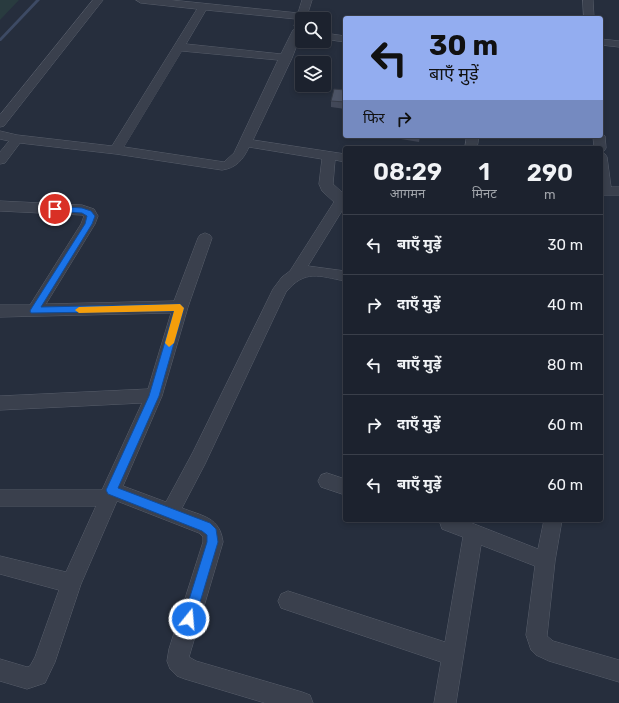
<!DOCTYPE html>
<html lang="hi">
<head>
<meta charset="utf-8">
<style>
	body { margin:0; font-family:Rubik,"Noto Sans Devanagari",sans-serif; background:#252a36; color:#f1f3f6; height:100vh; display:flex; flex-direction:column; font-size:15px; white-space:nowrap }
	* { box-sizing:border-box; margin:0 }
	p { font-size:13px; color:#a0a4aa }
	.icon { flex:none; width:22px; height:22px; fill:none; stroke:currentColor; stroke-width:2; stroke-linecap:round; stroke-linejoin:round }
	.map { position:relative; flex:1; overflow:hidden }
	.side { position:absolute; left:343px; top:146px; width:260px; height:376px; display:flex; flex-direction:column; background:#1c222e; border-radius:4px; box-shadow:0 2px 6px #0003,0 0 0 1px #3a3f4a }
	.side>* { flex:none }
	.top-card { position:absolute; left:343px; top:16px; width:260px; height:122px; border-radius:4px; box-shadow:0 2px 6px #0003,0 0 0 1px #3a3f4a; background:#93adf0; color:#111; overflow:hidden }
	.fabs { position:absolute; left:295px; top:12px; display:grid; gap:8px }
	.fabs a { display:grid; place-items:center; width:36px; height:36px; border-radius:4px; background:#1c222e; box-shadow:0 2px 6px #0003,0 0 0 1px #3a3f4a; font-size:20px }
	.pin { position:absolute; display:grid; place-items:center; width:34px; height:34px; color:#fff; margin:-17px; border:2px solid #fff; border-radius:50%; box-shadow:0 1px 4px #0007 }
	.me { position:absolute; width:44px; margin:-22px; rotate:17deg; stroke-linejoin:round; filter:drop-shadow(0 0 3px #0008) }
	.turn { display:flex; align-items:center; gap:14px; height:84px; padding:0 20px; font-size:18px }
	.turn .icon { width:52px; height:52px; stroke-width:2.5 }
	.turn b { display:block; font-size:28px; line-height:34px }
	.then { display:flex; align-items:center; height:38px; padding:0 20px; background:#0003; gap:8px; font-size:15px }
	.eta { display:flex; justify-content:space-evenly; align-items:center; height:68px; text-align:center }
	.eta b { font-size:24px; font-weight:600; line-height:28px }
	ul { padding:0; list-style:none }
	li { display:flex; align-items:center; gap:12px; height:60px; padding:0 20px; border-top:1px solid #3a3f4a }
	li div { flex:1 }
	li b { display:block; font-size:15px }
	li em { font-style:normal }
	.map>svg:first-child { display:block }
	.green { fill:#293b3f }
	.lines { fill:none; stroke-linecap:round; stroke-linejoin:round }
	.stream { fill:#3d4a64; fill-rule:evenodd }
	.street-casing { stroke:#585e6b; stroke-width:1 }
	.street { fill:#3a404d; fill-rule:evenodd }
	.wall { fill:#424858 }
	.building { fill:#4d5466; stroke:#363b47 }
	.route { fill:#1a73e8; stroke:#114b97 }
	.slow { fill:#f59e0b }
</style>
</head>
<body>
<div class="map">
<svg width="619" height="703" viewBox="0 0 619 703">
	<rect width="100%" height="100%" fill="#262e3d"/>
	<path class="green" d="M0,0H19L0,20Z"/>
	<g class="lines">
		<path class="stream" d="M36,0H40L1,41H0V38Z"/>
		<defs>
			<g id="street">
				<path d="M93,0H103L4,126L0,127V115Z"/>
				<path d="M136,0H171L298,13L302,0H312L306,19H302V28L299,29L294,26L296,19L206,10L186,44L281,54L293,30L297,29L302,32L292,58L253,140L345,154V162L335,160L333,184L345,195V206L308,266L345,271V281C319,276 305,269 286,292L205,464L182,508C202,516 220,517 223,542L189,657L196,661L302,692L310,695L313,703H265L185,679L177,676L170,669L167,661L169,649L203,542V537L199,533L117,501L81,584L55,662L45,683L27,689L0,681V659L27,667L30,666L35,657L59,590L0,574V556L66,572L96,506H0V490H102L142,403L0,410V396L148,389L171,313L0,317V305H30L81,224L84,216L82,215L0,211V201L82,205L94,209L98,216L95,224L46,304L174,301L198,238L200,235L205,233L210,235L212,238L188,307L162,396L123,486L166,502L193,452L273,289L282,277L290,271L334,202L322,191L319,184L322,159L249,147C243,160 236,168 222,170L116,154L20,143L5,163L0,164V152L9,141L0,139V131L17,135L112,146L197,9L141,3ZM182,51L278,60L234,153L224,162L124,147Z"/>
				<path d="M583,0H593L594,18H584Z"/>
				<path d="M324,33L345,36V42L324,39Z"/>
				<path d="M601,39L619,41V47L601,45Z"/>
				<path d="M601,133L605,136L606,148L604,151L601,152V148H594L593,136H601Z"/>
				<path d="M467,136H479L477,148H465Z"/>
				<path d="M601,153L605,154L607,157L611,187H619V195H601Z"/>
				<path d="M327,473L345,479V495L321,487L318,481L321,475Z"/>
				<path d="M441,520H464L538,549L544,520H562L555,561L547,636L553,641L619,660V682L549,661L536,655L531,650L526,635L535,566L481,545L456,703H434L441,662L281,608L278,601L281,594L288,591L445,642L463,537L442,529L440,523Z"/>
			</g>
		</defs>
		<use href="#street" class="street-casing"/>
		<use href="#street" class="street"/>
	</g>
	<g class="wall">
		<path d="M345,90V109L331,107V101Z"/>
		<path d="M395,136H420L419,142L395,138Z"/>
	</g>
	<path class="building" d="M334,89L345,90V102L331,101Z"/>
	<path class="route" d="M55,206L82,208L91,211L95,216L92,224L41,307L180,304L184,308L159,396L118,488L210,523L216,529L218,542L195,619L193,623L189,625L185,623L183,619L207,542V535L202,531L108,494L106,490L149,396L174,311L31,313L30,311L31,309L85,224L87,216L82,213L52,211V207Z"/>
	<path class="slow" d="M180,304L184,308L174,343L169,347L165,343L174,311L79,313L75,310L79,307Z"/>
</svg>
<div class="fabs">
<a><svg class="icon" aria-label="search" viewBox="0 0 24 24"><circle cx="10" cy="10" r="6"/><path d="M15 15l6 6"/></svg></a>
<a><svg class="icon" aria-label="layers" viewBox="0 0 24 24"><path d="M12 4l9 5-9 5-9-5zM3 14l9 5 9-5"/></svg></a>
</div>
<div class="pin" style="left:55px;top:209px;background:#d93025"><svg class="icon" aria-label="arrive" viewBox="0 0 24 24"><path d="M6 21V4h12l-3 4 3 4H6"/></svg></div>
<svg class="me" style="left:189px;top:619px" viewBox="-20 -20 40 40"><circle r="17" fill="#1a73e8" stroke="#fff" stroke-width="3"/><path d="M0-11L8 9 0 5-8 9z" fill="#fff"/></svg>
<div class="top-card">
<div class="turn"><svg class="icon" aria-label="left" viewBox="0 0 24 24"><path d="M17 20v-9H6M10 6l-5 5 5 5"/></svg><div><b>30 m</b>बाएँ मुड़ें</div></div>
<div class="then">फिर<svg class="icon" aria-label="right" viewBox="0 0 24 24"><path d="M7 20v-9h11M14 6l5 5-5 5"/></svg></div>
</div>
<section class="side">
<div class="eta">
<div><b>08:29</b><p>आगमन</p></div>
<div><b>1</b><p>मिनट</p></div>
<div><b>290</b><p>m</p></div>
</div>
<ul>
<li><svg class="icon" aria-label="left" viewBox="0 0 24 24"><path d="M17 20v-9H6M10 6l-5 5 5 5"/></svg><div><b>बाएँ मुड़ें</b></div><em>30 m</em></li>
<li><svg class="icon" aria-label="right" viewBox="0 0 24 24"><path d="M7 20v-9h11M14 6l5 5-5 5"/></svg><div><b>दाएँ मुड़ें</b></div><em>40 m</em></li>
<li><svg class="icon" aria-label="left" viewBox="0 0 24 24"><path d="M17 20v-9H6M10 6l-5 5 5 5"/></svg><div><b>बाएँ मुड़ें</b></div><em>80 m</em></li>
<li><svg class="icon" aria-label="right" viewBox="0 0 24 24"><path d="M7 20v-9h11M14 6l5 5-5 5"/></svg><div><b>दाएँ मुड़ें</b></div><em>60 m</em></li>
<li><svg class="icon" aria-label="left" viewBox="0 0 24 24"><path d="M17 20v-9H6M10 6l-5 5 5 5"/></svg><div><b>बाएँ मुड़ें</b></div><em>60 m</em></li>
</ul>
</section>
</div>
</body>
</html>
